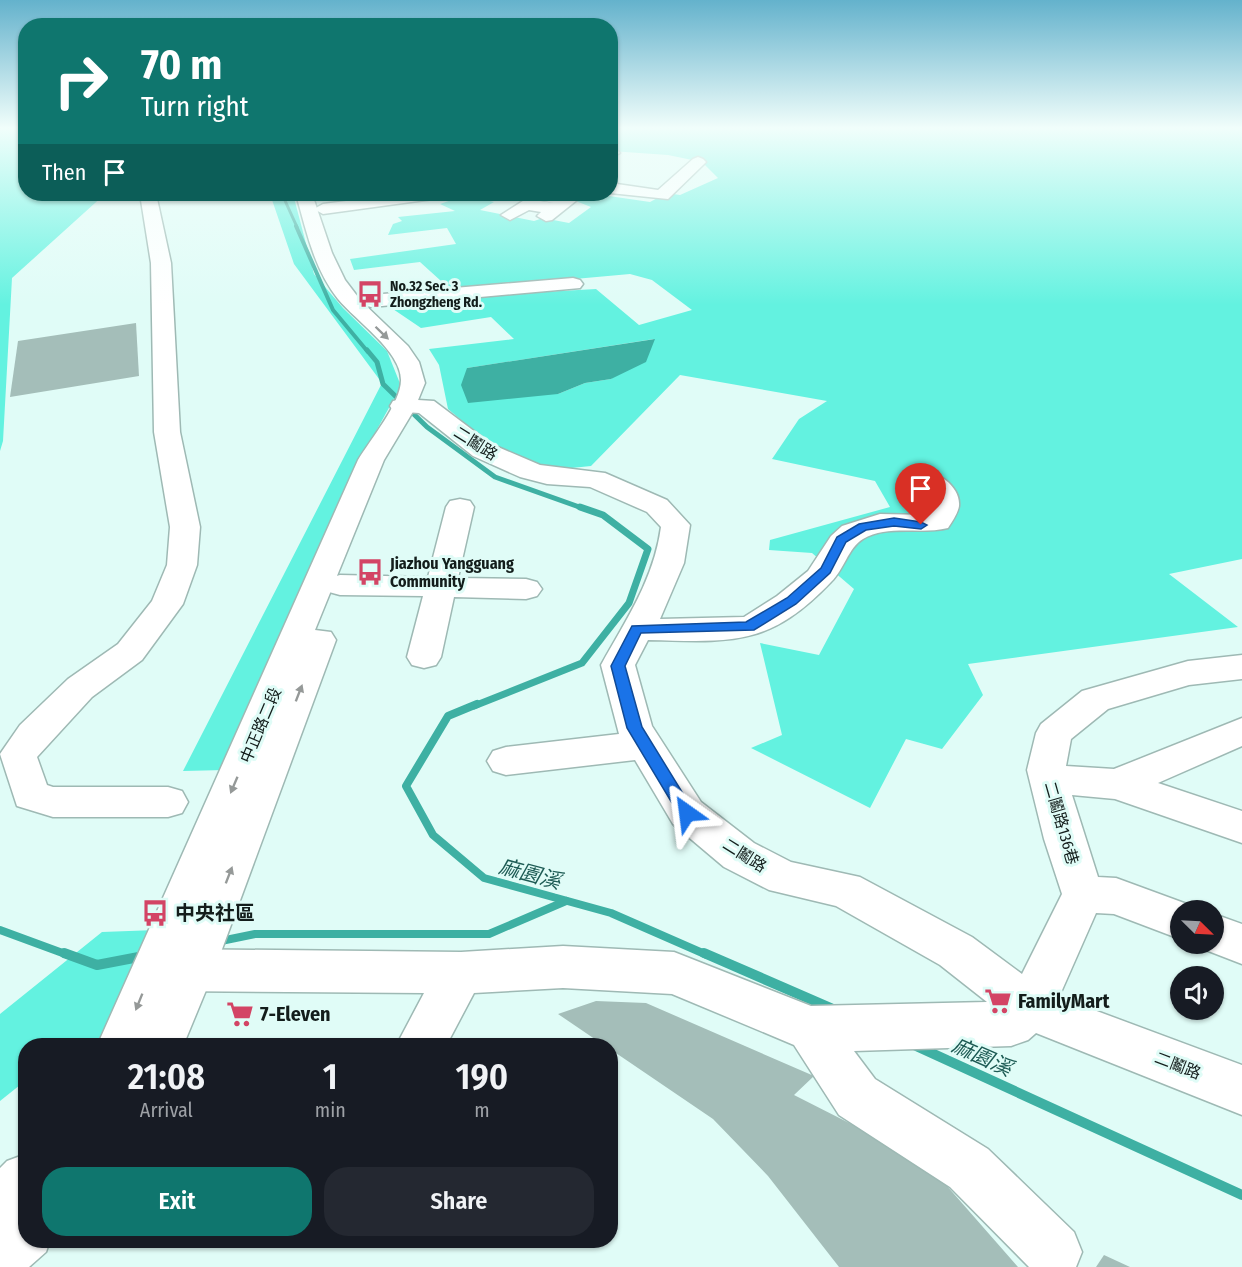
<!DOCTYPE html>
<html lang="en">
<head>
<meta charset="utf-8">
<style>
	body { margin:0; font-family:"Fira Sans Condensed","Noto Sans TC",sans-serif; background:#242831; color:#f1f3f6; height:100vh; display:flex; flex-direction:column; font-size:22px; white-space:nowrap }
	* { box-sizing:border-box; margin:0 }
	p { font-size:20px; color:#9ea1a6 }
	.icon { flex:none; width:33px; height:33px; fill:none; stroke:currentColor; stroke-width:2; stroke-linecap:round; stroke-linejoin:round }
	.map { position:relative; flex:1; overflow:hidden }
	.sheet { position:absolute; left:18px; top:1038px; width:600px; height:210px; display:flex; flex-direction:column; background:#171b24; border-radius:24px; box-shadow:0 2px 4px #0004 }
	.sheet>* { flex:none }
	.hud { position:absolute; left:18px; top:18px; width:600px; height:183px; border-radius:24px; box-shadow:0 2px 4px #0004; background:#0f766e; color:#fff; overflow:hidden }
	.needle { width:39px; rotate:114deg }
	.buttons { position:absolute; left:1170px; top:900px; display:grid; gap:12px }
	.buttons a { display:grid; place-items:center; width:54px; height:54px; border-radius:50%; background:#171b24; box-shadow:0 2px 4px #0004; font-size:30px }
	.pin { position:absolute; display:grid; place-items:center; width:51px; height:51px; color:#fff; margin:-62px -26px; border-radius:50% 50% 50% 0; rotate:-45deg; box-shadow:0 0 6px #0007 }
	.pin .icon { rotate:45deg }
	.me { position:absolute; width:66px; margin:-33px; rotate:329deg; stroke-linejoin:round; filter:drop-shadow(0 0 4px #0008) }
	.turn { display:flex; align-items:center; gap:21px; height:126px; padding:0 24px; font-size:27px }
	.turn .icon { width:78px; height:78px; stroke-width:2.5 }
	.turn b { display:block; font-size:42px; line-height:51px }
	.then { display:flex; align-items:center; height:57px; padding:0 24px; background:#0003; gap:12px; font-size:22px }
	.eta { display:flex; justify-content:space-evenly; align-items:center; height:102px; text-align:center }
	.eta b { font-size:36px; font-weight:600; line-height:42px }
	.button { display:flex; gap:12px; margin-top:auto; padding:12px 24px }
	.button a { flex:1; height:69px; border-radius:24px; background:#0f766e; color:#fff; font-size:24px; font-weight:600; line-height:69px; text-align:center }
	.button a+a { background:#242831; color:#f1f3f6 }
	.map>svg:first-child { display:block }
	.green { fill:#63f2e0; fill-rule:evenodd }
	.water { fill:#3eb0a3 }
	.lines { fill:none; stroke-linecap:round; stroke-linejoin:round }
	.stream-far5 { stroke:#3eb0a3; stroke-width:3 }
	.stream-far4 { stroke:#3eb0a3; stroke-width:4 }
	.stream-far3 { stroke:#3eb0a3; stroke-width:5 }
	.stream-far2 { stroke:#3eb0a3; stroke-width:7 }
	.stream-far1 { stroke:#3eb0a3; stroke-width:8 }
	.stream { stroke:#3eb0a3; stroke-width:10 }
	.building { fill:#a4beb9 }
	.minor-casing { stroke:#9eb9b4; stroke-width:3 }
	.major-casing { stroke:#9eb9b4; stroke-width:3 }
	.minor { fill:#fff; fill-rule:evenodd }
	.major { fill:#fff; fill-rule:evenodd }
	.oneway { fill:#959998 }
	.route { fill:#1a73e8; stroke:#114b97; stroke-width:1.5 }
	.labels { text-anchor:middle; stroke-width:6; stroke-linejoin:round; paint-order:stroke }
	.far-poi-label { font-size:14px; font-weight:bold; fill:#131d1b; stroke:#e0fcf7; text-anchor:start }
	.street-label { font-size:16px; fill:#131d1b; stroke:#e0fcf7 }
	.poi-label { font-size:16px; font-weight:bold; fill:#131d1b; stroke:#e0fcf7; text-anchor:start }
	.near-poi-label { font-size:20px; font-weight:bold; fill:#131d1b; stroke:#e0fcf7; text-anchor:start }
	.near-water-label { font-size:21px; font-style:italic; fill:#1d5b54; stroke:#e0fcf7 }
</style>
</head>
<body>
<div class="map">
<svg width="1242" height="1267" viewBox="0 0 1242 1267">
	<rect width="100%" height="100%" fill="#e0fcf7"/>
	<g class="green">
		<path d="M0,128H25L26,194H105L12,278L3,441L0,451Z"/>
		<path d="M611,128H1242V559L1169,574L1238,627L968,664L983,695L942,749L906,739L870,808L751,748L782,735L760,643L819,655L854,589L812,553L769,550L770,540L890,507L875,481L772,459L799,419L827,401L680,375L591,466L552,470L491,445L448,409L439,365L429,349L514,339L491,317L421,328L390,307L454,297L596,289L639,325L692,310L652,280L630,274L451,290L420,262L354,270L350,259L456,244L447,228L388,235L393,224L402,221L398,217L455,211L440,204L466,195L494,202L480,210L534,221L543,218L569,223L591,207L558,194H595L650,202L667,193L680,195L718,178L702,162L668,155L611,151ZM654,339L611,379L585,383L558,394L467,368Z"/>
		<path d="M270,194H293L314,274L343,308L387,351L401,386L359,462L225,770L183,771L382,383L294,264Z"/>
		<path d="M156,930L98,1044L26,1046L25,1081L0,1101V1014L102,932Z"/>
	</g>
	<path class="water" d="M655,339L646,362L611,379L585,383L558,394L468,403L461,385L467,368Z"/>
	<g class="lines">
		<path class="stream-far5" d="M282,194L297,227"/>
		<path class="stream-far4" d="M296,226L333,310L368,352"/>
		<path class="stream-far3" d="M367,350L377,362L383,384L427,427L495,477L585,509"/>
		<path class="stream-far2" d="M474,706L582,663L629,603L648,549L603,515L580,507"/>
		<g class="stream-far1">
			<path d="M477,704L448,716L406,786L433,835L484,878L611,913L707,955"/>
			<path d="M0,930L68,955"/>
			<path d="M216,942L255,934H489L566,901"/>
		</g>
		<g class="stream">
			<path d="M64,953L97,965L144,956"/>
			<path d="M704,953L833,1009"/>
			<path d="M914,1045L1242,1195"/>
		</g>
	</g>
	<g class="building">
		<path d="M136,323L139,376L10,397L18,341Z"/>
		<path d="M596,1001L646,1003L814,1076L794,1095L926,1162L1018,1267H839L768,1176L713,1119L610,1049V1046H605L558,1014Z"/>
		<path d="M1104,1255L1130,1267H1096Z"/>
	</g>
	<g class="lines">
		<defs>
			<g id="minor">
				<path d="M610,149L617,150L620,153L610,158Z"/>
				<path d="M698,157L703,159L706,162L703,165L668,199L610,193V183L658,190L693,159Z"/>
				<path d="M140,194H156L171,263L180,432L200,527L197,565L183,604L142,660L92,697L37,757L47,785L53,787H168L182,791L188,802L182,813L168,817H53L17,806L0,754L20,725L68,679L118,644L152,601L167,565L170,527L154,432L151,263Z"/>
				<path d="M400,194H441L433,199L323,214L314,209L323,204Z"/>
				<path d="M538,194L569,195L577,200L552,220L546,221L537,216L541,212L529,210L510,220L501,215L526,199L554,203L539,200Z"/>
				<path d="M573,278L580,280L583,284L580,288L371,307L364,305L361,301L364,297L371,295Z"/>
				<path d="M402,399L434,401L491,444L540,465L605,473L667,500L690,525L684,563L660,619L744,617L777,596L808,571L831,536L842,526L880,514L927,515C936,496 921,491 911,477L915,471C933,467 961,485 959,506C958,513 952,522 948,528C921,535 888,524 863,539C848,548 844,570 831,582C769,647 732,642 648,640L635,665L652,726L701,802L754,843L791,862L860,877L972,937L1022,974L1062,894L1044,839L1027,770L1036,733L1041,724L1082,691L1188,661L1242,655V679L1189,685L1108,709L1071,739L1066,766L1114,769L1242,718V746L1158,783L1242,811V843L1115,799L1072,795L1098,877L1116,878L1195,907L1197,910H1180V939L1114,914L1096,913L1059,997L1242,1065V1115L1036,1033L1028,1040L1011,1046L854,1051L875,1079L988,1149L1074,1232L1082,1252L1076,1267H1029L950,1187L839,1115L794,1045L672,994L563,988L474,993L446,1046H396L424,993L169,991L153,985L146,970L153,955L169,949L461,952L563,946L674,952L811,1006L987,1002L940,965L836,906L769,890L724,867L673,824L635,760L506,775L493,771L487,761L493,751L506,747L619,734L601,665C626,620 654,579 661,527L647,512L590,487L547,484L520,477L473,456L419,413L393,411L390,406L393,401Z"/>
				<path d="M460,499L470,501L474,507L458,578L526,579L537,582L542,589L537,596L526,599L454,597L441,657L436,665L424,668L412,665L407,657L423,596L340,595L329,592L324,585L329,578L340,575L428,577L446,507L450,501Z"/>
				<path d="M1214,914L1242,924V964L1198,947L1197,944H1214Z"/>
			</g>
			<g id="major">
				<path d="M296,194H312L332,253L345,280L361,301L408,346L419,362L425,383L414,410L384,460L315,630L331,632L336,640L214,971L183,1046H97L358,460C370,440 401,403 401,380C401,351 356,321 338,299C314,269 306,230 296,194Z"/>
				<path d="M26,1154V1240H50L46,1252L29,1267H0V1168L7,1161Z"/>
			</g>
		</defs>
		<use href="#minor" class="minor-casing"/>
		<use href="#major" class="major-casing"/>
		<use href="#minor" class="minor"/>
		<use href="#major" class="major"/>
	</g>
	<defs><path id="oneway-solid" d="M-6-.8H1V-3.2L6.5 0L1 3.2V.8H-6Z" transform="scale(1.5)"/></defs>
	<g class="oneway">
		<use href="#oneway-solid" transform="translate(382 333) rotate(44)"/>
		<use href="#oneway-solid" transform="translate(299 693) rotate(-69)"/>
		<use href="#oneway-solid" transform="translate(234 785) rotate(113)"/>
		<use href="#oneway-solid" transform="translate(229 875) rotate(-69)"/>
		<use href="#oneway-solid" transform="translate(139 1002) rotate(112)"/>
	</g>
	<linearGradient id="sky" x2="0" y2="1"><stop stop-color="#64b2cc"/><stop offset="0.42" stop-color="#f1fefb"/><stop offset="1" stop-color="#f1fefb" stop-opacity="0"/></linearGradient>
	<rect width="1242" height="305" fill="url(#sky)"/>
	<path class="route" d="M894,518L921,522L927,525L921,529L894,526L866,530L846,542L830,573L796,604L754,630L641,633L625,666L642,727L695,813L693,818H681L627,728L611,666L632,626L746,622L787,598L821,568L837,537L859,524Z"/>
	<defs>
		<symbol id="bus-bare" viewBox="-9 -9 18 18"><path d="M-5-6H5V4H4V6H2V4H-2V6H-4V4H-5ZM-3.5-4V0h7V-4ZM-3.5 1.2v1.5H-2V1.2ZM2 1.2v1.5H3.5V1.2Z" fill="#d34465" stroke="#e0fcf7" stroke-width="2.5" paint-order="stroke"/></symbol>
		<symbol id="supermarket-bare" viewBox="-9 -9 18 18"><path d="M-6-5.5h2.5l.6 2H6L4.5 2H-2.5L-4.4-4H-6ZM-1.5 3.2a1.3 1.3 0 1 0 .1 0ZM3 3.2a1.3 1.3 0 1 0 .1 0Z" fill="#d34465" stroke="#e0fcf7" stroke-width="2.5" paint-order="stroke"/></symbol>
	</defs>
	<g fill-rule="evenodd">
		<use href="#bus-bare" x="351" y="275" width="38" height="38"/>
		<use href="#bus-bare" x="351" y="553" width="38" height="38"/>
		<use href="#bus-bare" x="136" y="894" width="38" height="38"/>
		<use href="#supermarket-bare" x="979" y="982" width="38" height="38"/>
		<use href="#supermarket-bare" x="221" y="995" width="38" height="38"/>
	</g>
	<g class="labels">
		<g class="far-poi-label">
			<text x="390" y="291">No.32 Sec. 3<tspan x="390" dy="16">Zhongzheng Rd.</tspan></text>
		</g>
		<g class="street-label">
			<text transform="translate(476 443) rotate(32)" y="6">二鬮路</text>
			<text transform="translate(260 725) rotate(-67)" y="6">中正路二段</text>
			<text transform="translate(1062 823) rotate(74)" y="6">二鬮路136巷</text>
			<text transform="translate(745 855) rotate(32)" y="6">二鬮路</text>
			<text transform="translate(1178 1065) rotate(21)" y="6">二鬮路</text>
		</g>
		<g class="poi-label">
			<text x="390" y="569">Jiazhou Yangguang<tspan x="390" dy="18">Community</tspan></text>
		</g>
		<g class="near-poi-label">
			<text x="175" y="920">中央社區</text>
			<text x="1018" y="1008">FamilyMart</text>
			<text x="260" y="1021">7-Eleven</text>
		</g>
		<g class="near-water-label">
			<text transform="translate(530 874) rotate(15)" y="7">麻園溪</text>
			<text transform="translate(982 1057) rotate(24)" y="7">麻園溪</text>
		</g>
	</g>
</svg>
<div class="buttons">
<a><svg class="needle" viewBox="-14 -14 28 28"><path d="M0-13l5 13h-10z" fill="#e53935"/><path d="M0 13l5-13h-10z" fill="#9ea1a6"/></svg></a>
<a><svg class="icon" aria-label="sound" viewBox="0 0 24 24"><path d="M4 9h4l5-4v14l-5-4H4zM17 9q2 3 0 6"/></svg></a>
</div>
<div class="pin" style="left:921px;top:525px;background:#d93025"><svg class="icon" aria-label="arrive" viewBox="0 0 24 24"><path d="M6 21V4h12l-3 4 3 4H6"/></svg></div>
<svg class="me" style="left:687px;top:813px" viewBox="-20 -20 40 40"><path d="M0-17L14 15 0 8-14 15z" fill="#1a73e8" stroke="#fff" stroke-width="4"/></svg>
<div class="hud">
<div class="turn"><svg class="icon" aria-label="right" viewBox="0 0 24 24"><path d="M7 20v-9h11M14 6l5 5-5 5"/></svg><div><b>70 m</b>Turn right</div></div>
<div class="then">Then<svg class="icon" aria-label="arrive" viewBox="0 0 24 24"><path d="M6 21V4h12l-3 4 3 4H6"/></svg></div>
</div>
<section class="sheet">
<div class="eta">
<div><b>21:08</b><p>Arrival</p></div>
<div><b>1</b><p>min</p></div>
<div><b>190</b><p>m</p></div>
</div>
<div class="button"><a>Exit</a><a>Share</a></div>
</section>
</div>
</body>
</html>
